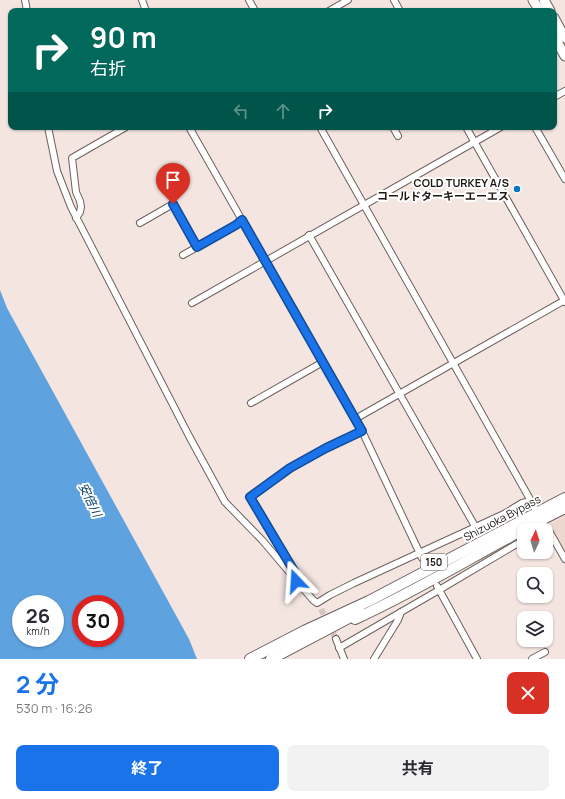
<!DOCTYPE html>
<html lang="ja">
<head>
<meta charset="utf-8">
<style>
	body { margin:0; font-family:Manrope,"Noto Sans JP",sans-serif; background:#f2f2f3; color:#2b2b33; height:100vh; display:flex; flex-direction:column; font-size:15px; white-space:nowrap }
	* { box-sizing:border-box; margin:0 }
	p { font-size:13px; color:#7c7c81 }
	.icon { flex:none; width:22px; height:22px; fill:none; stroke:currentColor; stroke-width:2; stroke-linecap:round; stroke-linejoin:round }
	.map { position:relative; height:659px; overflow:hidden }
	.details { display:flex; flex-direction:column; background:#fff; flex:1 }
	.details>* { flex:none }
	.top-card { position:absolute; left:8px; top:8px; width:549px; height:122px; border-radius:8px; box-shadow:0 1px 3px #0004; background:#00695c; color:#fff; overflow:hidden }
	.needle { width:26px; rotate:4deg }
	.fabs { position:absolute; left:517px; top:523px; display:grid; gap:8px }
	.fabs a { display:grid; place-items:center; width:36px; height:36px; border-radius:8px; background:#fff; box-shadow:0 1px 3px #0004; font-size:20px }
	.speed { position:absolute; left:12px; top:595px; display:flex; gap:8px; font-size:20px; font-weight:700; text-align:center }
	.speed>* { display:grid; place-content:center; width:52px; height:52px; border-radius:50%; background:#fff; box-shadow:0 1px 3px #0004; line-height:1 }
	.speed small { font-size:10px; font-weight:400 }
	.speed .limit { border:6px solid #d22; background:#fff; color:#111 }
	.pin { position:absolute; display:grid; place-items:center; width:34px; height:34px; color:#fff; margin:-41px -17px; border-radius:50% 50% 50% 0; rotate:-45deg; box-shadow:0 0 4px #0007 }
	.pin .icon { rotate:45deg }
	.me { position:absolute; width:44px; margin:-22px; rotate:340deg; stroke-linejoin:round; filter:drop-shadow(0 0 3px #0008) }
	.turn { display:flex; align-items:center; gap:14px; height:84px; padding:0 16px; font-size:18px }
	.turn .icon { width:52px; height:52px; stroke-width:2.5 }
	.turn b { display:block; font-size:28px; line-height:34px }
	.lanes { display:flex; align-items:center; height:38px; padding:0 16px; background:#0003; justify-content:center; gap:20px; direction:ltr }
	.lanes .off { opacity:.35 }
	.round { display:grid; place-items:center; flex:none; width:42px; height:42px; border-radius:8px; background:#f2f2f3 }
	.head { display:flex; align-items:center; justify-content:space-between; height:68px; padding:0 16px }
	h1 { font-size:24px; font-weight:700; line-height:30px; color:#1a73e8 }
	.button { display:flex; gap:8px; margin-top:auto; padding:8px 16px }
	.button a { flex:1; height:46px; border-radius:8px; background:#1a73e8; color:#fff; font-size:16px; font-weight:700; line-height:46px; text-align:center }
	.button a+a { background:#f2f2f3; color:#2b2b33 }
	.map>svg:first-child { display:block }
	.built { fill:#edd7ce }
	.water { fill:#5ea2df; fill-rule:evenodd }
	.lines { fill:none; stroke-linecap:round; stroke-linejoin:round }
	.minor-tunnel { stroke:#d4c6c2; stroke-width:6; stroke-dasharray:6 3; stroke-linecap:butt }
	.minor-casing { stroke:#6d615c; stroke-width:8 }
	.primary-casing { stroke:#6d615c; stroke-width:11 }
	.trunk-casing { stroke:#6d615c; stroke-width:12 }
	.minor { stroke:#fff; stroke-width:6 }
	.primary { stroke:#fff; stroke-width:9 }
	.trunk { stroke:#fff; stroke-width:10 }
	.route-casing { stroke:#114b97; stroke-width:10 }
	.route { stroke:#1a73e8; stroke-width:7 }
	.poi-dot { fill:#0476c0; stroke:#fff; stroke-width:1.5 }
	.labels { text-anchor:middle; stroke-width:4; stroke-linejoin:round; paint-order:stroke }
	.shield { fill:#fff; stroke:#605d5b; stroke-width:1 }
	.shield-label { font-size:10px; font-weight:bold; fill:#1c1715 }
	.poi-label { font-size:11px; font-weight:bold; fill:#1c1715; stroke:#fff; text-anchor:end }
	.street-label { font-size:11px; fill:#1c1715; stroke:#fff }
	.water-label { font-size:12px; font-style:italic; fill:#01375e; stroke:#fff }
</style>
</head>
<body>
<div class="map">
<svg width="565" height="659" viewBox="0 0 565 659">
	<rect width="100%" height="100%" fill="#f4e5e0"/>
	<path class="built" d="M565,516V550L563,551L548,525Z"/>
	<path class="water" d="M0,290L7,308L189,639L197,659H0ZM21,604H55V638H21ZM81,604H115V638H81Z"/>
	<g class="lines">
		<g class="minor-tunnel">
			<path d="M422,558L430,573"/>
			<path d="M321,609L336,639"/>
		</g>
		<defs>
			<g id="minor">
				<path d="M25,0L27,11"/>
				<path d="M142,0L146,11"/>
				<path d="M249,0L255,11"/>
				<path d="M394,0L400,11"/>
				<path d="M329,11L348,0"/>
				<path d="M554,97L565,91"/>
				<path d="M48,127L57,171L71,207L189,436L225,502L262,540L313,600L317,603L330,595L354,583L504,514L522,503L531,501L537,512"/>
				<path d="M189,127L362,431L422,558"/>
				<path d="M320,127L531,501"/>
				<path d="M393,127L398,136"/>
				<path d="M466,127L565,302"/>
				<path d="M535,127L565,179"/>
				<path d="M76,218L80,212L81,207L80,201L76,192L72,158L126,127"/>
				<path d="M140,223L173,204L197,247"/>
				<path d="M309,235L476,528"/>
				<path d="M183,255L236,225L242,220"/>
				<path d="M192,303L501,127"/>
				<path d="M251,403L323,362"/>
				<path d="M355,419L565,300"/>
				<path d="M545,527L548,529L565,559"/>
				<path d="M296,579L294,571L250,497L290,468L326,448L362,431"/>
				<path d="M437,586L477,659"/>
				<path d="M336,639L344,659"/>
				<path d="M339,648L439,590L515,545L524,541"/>
				<path d="M374,659L398,620L401,612"/>
				<path d="M532,659L545,652"/>
			</g>
			<g id="primary">
				<path d="M533,0L540,11"/>
				<path d="M544,0L550,11"/>
				<path d="M554,18L565,38"/>
				<path d="M554,36L565,56"/>
			</g>
			<g id="trunk">
				<path d="M355,619C427,586 494,543 565,508"/>
				<path d="M250,659L304,631L369,601L565,498"/>
				<path d="M271,659L360,612"/>
			</g>
		</defs>
		<use href="#minor" class="minor-casing"/>
		<use href="#primary" class="primary-casing"/>
		<use href="#trunk" class="trunk-casing"/>
		<use href="#minor" class="minor"/>
		<use href="#primary" class="primary"/>
		<use href="#trunk" class="trunk"/>
	</g>
	<g class="lines">
		<defs>
			<path id="route" d="M173,204L197,247L236,225L242,220L362,431L326,448L290,468L250,497L294,571L296,581"/>
		</defs>
		<use href="#route" class="route-casing"/>
		<use href="#route" class="route"/>
	</g>
	<circle class="poi-dot" cx="517" cy="189" r="4"/>
	<g class="labels">
		<rect class="shield" x="421" y="554" width="26" height="16" rx="3"/>
		<g class="shield-label">
			<text x="434" y="566">150</text>
		</g>
		<g class="poi-label">
			<text x="509" y="187">COLD TURKEY A/S<tspan x="509" dy="13">コールドターキーエーエス</tspan></text>
		</g>
		<g class="street-label">
			<text transform="translate(502 518) rotate(-28)" y="4">Shizuoka Bypass</text>
		</g>
		<g class="water-label">
			<text transform="translate(90 500) rotate(64)" y="4">安倍川</text>
		</g>
	</g>
</svg>
<div class="fabs">
<a><svg class="needle" viewBox="-14 -14 28 28"><path d="M0-13l5 13h-10z" fill="#e53935"/><path d="M0 13l5-13h-10z" fill="#7c7c81"/></svg></a>
<a><svg class="icon" aria-label="search" viewBox="0 0 24 24"><circle cx="10" cy="10" r="6"/><path d="M15 15l6 6"/></svg></a>
<a><svg class="icon" aria-label="layers" viewBox="0 0 24 24"><path d="M12 4l9 5-9 5-9-5zM3 14l9 5 9-5"/></svg></a>
</div>
<div class="speed"><div>26<small>km/h</small></div><div class="limit">30</div></div>
<div class="pin" style="left:173px;top:204px;background:#d93025"><svg class="icon" aria-label="arrive" viewBox="0 0 24 24"><path d="M6 21V4h12l-3 4 3 4H6"/></svg></div>
<svg class="me" style="left:296px;top:581px" viewBox="-20 -20 40 40"><path d="M0-17L14 15 0 8-14 15z" fill="#1a73e8" stroke="#fff" stroke-width="4"/></svg>
<div class="top-card">
<div class="turn"><svg class="icon" aria-label="right" viewBox="0 0 24 24"><path d="M7 20v-9h11M14 6l5 5-5 5"/></svg><div><b>90 m</b>右折</div></div>
<div class="lanes"><svg class="icon off" aria-label="left" viewBox="0 0 24 24"><path d="M17 20v-9H6M10 6l-5 5 5 5"/></svg><svg class="icon off" aria-label="ahead" viewBox="0 0 24 24"><path d="M12 20V5M6 11l6-6 6 6"/></svg><svg class="icon" aria-label="right" viewBox="0 0 24 24"><path d="M7 20v-9h11M14 6l5 5-5 5"/></svg></div>
</div>
</div>
<section class="details">
<div class="head"><div><h1>2 分</h1><p>530 m · 16:26</p></div><a class="round" style="background:#d93025;color:#fff"><svg class="icon" aria-label="close" viewBox="0 0 24 24"><path d="M6 6l12 12M18 6L6 18"/></svg></a></div>
<div class="button"><a>終了</a><a>共有</a></div>
</section>
</body>
</html>
